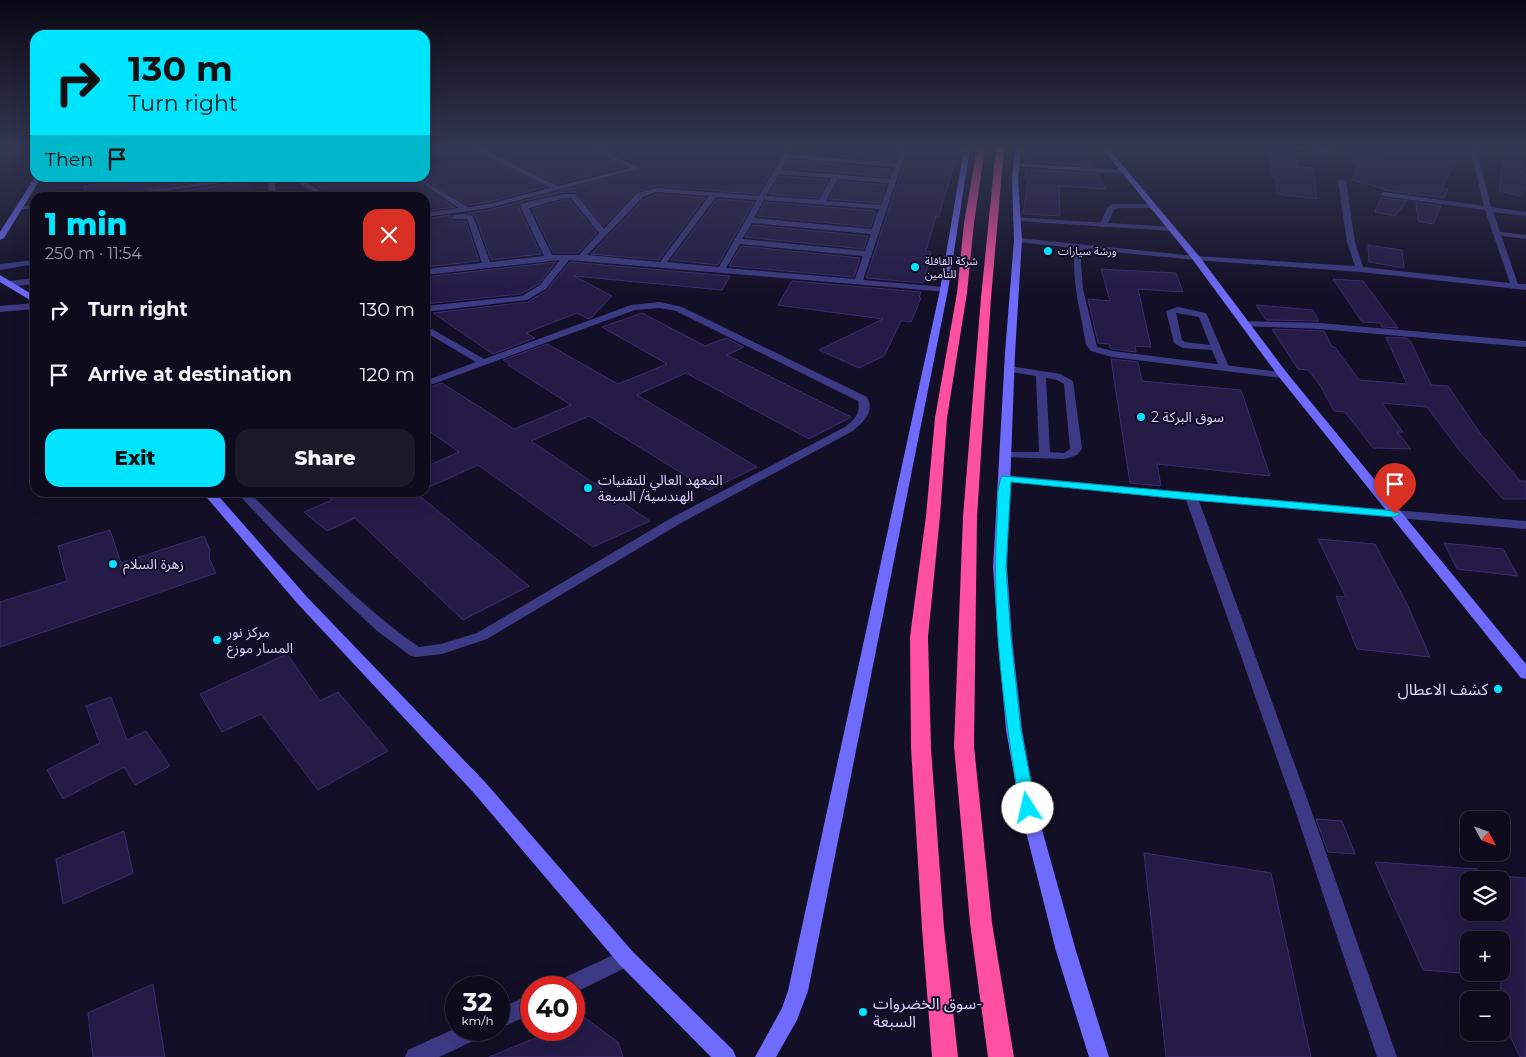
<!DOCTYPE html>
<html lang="en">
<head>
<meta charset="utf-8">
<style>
	body { margin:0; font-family:Montserrat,"Noto Sans Arabic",sans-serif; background:#1c1929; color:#f1f3f6; height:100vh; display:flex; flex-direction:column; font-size:19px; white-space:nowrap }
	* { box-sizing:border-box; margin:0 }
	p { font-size:16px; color:#9b9ba3 }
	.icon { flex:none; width:28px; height:28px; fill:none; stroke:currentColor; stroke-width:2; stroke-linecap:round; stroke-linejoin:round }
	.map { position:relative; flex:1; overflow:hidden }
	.side { position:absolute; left:30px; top:192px; width:400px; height:305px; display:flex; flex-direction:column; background:#0e0b1c; border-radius:15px; box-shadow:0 5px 20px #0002,0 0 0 1px #2e2b3b }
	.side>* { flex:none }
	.top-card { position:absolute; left:30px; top:30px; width:400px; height:152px; border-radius:15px; box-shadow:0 5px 20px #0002,0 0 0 1px #2e2b3b; background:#00e5ff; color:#111; overflow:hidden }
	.needle { width:32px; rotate:131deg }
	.tools { position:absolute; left:1460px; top:811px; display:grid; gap:10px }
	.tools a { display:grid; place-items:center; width:50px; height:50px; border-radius:10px; background:#0e0b1c; box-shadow:0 5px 20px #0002,0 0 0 1px #2e2b3b; font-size:25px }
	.speed { position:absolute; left:445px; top:976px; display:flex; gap:10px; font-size:25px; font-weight:700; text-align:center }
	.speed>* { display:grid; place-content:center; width:65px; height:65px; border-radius:50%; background:#0e0b1c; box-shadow:0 5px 20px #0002,0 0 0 1px #2e2b3b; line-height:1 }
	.speed small { font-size:12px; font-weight:400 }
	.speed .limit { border:8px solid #d22; background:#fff; color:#111 }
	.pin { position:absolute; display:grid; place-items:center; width:42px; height:42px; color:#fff; margin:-51px -21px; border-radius:50% 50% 50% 0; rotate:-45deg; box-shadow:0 0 5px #0007 }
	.pin .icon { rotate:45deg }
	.me { position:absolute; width:55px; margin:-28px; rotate:350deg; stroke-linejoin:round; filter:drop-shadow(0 0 4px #0008) }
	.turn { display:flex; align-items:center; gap:18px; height:105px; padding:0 15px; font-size:22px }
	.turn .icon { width:65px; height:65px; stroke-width:2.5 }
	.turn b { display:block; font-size:35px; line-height:42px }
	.then { display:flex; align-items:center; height:48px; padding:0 15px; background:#0003; gap:10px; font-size:19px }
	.round { display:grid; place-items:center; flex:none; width:52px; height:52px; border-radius:15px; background:#1c1929 }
	.head { display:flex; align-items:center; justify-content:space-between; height:85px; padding:0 15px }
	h1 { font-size:30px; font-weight:800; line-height:38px; color:#00e5ff }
	.primary-button { display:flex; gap:10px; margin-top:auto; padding:10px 15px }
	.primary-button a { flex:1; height:58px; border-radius:15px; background:#00e5ff; color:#111; font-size:20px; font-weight:800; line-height:58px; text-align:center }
	.primary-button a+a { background:#1c1929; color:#f1f3f6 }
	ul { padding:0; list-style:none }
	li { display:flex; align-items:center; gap:15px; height:65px; padding:0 15px }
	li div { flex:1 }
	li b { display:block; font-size:19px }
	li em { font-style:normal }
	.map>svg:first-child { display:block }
	.building { fill:#241b47; stroke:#3b2d73; fill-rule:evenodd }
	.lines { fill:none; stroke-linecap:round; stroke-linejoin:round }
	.lane { fill:#3d3a85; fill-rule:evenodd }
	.street { fill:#3d3a85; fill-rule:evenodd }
	.secondary { fill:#6f6bff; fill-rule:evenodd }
	.highway { fill:#ff4fa3; fill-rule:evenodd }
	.route { fill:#00e5ff; stroke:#0095a6 }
	.poi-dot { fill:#00e5ff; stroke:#130f26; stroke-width:2 }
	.labels { text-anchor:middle; stroke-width:4; stroke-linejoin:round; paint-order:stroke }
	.far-poi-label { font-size:11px; fill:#d9d4ff; stroke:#130f26; text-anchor:start }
	.poi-label { font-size:14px; fill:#d9d4ff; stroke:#130f26; text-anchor:start }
	.near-poi-label { font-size:16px; fill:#d9d4ff; stroke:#130f26; text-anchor:end }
</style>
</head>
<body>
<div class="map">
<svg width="1526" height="1057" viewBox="0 0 1526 1057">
	<rect width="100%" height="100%" fill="#130f26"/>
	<g class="building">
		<path d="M428,148H471L545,187L489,202L468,205L423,178H425V166L447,162Z"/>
		<path d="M485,148H587L625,167L558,184Z"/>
		<path d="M601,148H690L710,153L716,148L784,149L758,194L656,186L636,192L604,226L576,192H564L523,201L519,209L541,254L491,260L475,215L468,213L489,210L640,170L635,163Z"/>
		<path d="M797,148H899L895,161L793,152Z"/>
		<path d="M909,148H959L939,216H936L926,251L931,252L923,283L866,278Z"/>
		<path d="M1028,148H1083L1093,166L1026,162Z"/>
		<path d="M1393,148H1450L1458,157L1442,188L1448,189L1444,198L1415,194V191L1412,194L1384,190L1385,189L1352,180L1358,166L1349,154L1374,158Z"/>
		<path d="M1505,148H1514L1526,177V189L1521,196L1499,191Z"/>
		<path d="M1270,154L1296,157L1297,167L1313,168L1317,199L1277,194L1276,177L1270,176Z"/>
		<path d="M789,160L891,169L889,177L784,168Z"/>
		<path d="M1026,169L1098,174L1106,189L1059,186L1060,216L1023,214L1028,180H1025Z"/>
		<path d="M780,176L828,180L818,198L769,194Z"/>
		<path d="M129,178H222L85,198L84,186L129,180Z"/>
		<path d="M247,178L252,198H134L242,182Z"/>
		<path d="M307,178H411L454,207L425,211V198H333Z"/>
		<path d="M839,181L886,185L880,203L829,199Z"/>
		<path d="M656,194L705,198L659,260L591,254L644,199Z"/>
		<path d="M1381,197L1384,198L1407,201L1395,216L1375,212Z"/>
		<path d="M717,199L754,202L718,265L671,260Z"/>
		<path d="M564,200H570L597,233L578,253H553L532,209Z"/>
		<path d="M765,202L876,211L871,227L757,216Z"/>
		<path d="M1416,202L1441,206L1433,224L1418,221Z"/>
		<path d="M451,215L453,221H466L479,261L425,267V219Z"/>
		<path d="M753,225L868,236L864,249L745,237Z"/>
		<path d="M1368,245L1402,250L1404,268L1369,262Z"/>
		<path d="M741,246L860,258L854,277L729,266Z"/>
		<path d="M556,262L539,284L521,294L425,304V277Z"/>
		<path d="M570,262L730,276L722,290L574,276L612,296L592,317L588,319L577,313L526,333L535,338L493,354L433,313L528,302L547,290Z"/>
		<path d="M1101,269L1176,273L1183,292L1138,289L1151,347L1135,346L1136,352L1113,349L1110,348L1109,344L1098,343L1088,299L1110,301Z"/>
		<path d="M1333,279L1363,281L1398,328L1382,327L1380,323L1362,322Z"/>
		<path d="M792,281L921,292L919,298H921L911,322L901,321L884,356L859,368L819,350L883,319L778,305Z"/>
		<path d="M1256,305L1313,310L1319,321L1266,320Z"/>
		<path d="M642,313L705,346L726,338L744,347L727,355L851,417L809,439L686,373L637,395L757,467L709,490L589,416L531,441L650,521L593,547L478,465L425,489V467L459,452L425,428V389L442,383L514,429L571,405L508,365L510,364L503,360L547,344L618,384L667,364L602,327Z"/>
		<path d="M1272,329L1324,331L1332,347H1335L1359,380L1407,384L1386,337L1406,338L1411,342L1431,385L1448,386L1480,433L1520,481H1526V499H1503L1460,451L1427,407L1382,403L1403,432H1397L1411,449L1373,448L1345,412L1334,411L1320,385L1308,370L1298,369Z"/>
		<path d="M1111,359L1138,362L1142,381L1241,390L1270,476L1157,464L1161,486L1130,483Z"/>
		<path d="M324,492H415L529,586L463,620L355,518L327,531L304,512L332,500Z"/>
		<path d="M110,530L121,563L204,536L210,550L209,558L216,573L0,647V602L67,581L58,546Z"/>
		<path d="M1318,539L1375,544L1407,604L1430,657L1357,649L1336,596L1346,597Z"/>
		<path d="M1444,543L1503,549L1518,576L1457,569Z"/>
		<path d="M287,654L320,701L338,692L388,751L318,790L261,714L222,732L200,694Z"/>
		<path d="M111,697L127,740L146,731L170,766L135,785L124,767L63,799L47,770L100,743L86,706Z"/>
		<path d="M1316,819L1342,821L1355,854L1328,852Z"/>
		<path d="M124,831L133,873L63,904L56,859Z"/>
		<path d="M1144,853L1271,873L1311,1057H1166Z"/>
		<path d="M1375,862L1477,869L1480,874L1526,878V1057H1520L1501,1017V976L1423,970ZM1469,880H1501V912H1469ZM1469,940H1501V972H1469Z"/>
		<path d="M153,984L165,1057H93L88,1013Z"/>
		<path d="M585,1018L618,1042L623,1057H489L555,1030H574V1023Z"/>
	</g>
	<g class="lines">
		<g class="lane">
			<path d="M1113,204H1152L1156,206L1152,208H1118L1114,210L1106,227H1100L1099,225L1108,207Z"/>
			<path d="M1493,231L1526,235V239L1496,235L1492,233Z"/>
			<path d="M660,302L682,307L867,397C875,412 864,421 853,431L681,523L487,639L442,654L416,657L411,656L377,631L291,550L236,492H249C303,546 356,603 419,647L441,644L477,633L673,517L845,427C854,419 861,414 858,401L676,311L660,308L635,310L425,387V381L476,362L425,332V325L484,359L631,305Z"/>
			<path d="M1178,307L1206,313L1229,367L1228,369H1220L1212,350L1183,348L1174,343L1166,311ZM1176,313L1199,317L1210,345L1185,342L1182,340Z"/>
			<path d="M1009,366L1060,374L1073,381L1082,449L1077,455L1065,459L1003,457L1001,455L1003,453L1007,452H1039L1036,376L1005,371L1004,369ZM1046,378L1057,380L1064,384L1070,449L1064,453L1050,452Z"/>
		</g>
		<g class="street">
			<path d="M473,148H481L558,186L630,168L589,148H597L634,165L638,169L489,208L425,217V213L459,208L413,178H420L468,207L489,204L550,188Z"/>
			<path d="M787,148H793L790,154L896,163L901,148H907L863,280L944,287L948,290L947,292L569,260L546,289L527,300L425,312V306L522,296L540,285L560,260L425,275V269L482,263L467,219H453V215L465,214L473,216L490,262L544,256L521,208L523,203L564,194H576L604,229L637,193L656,188L759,196ZM788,158L894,167L890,179L781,170ZM779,174L831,178L819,200L766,196ZM838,179L889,183L881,205L826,201ZM656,192L709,196L660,262L587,255L643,197ZM716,197L757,200L719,267L667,262ZM564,198H571L599,233L579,255H552L529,208ZM764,200L879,209L872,229L754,218ZM752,223L871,234L865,251L742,239ZM740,244L863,256L855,279L726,268Z"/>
			<path d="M1295,148H1334L1330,152L1298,150Z"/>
			<path d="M1470,148H1476L1491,207L1526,212V216L1493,212L1518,284H1526V290L1360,272L1196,260L1083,249L1081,263L1083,289L1097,347L1113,351L1287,373L1288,375L1283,378L1112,357L1091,351L1086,345C1081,312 1071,281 1075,248L1018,242L1014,240L1018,238L1196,256L1355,266L1347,242L1338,181L1342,179L1346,181L1355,242L1363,267L1510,283L1485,210L1384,196L1380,194L1384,192L1484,206Z"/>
			<path d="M1017,163L1125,170L1128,172L1125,174L1015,166L1014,165Z"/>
			<path d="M231,178H245L242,180L118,198H96Z"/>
			<path d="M268,178H274L277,198H269Z"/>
			<path d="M294,178H301L329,198H320Z"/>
			<path d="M35,204V208L19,210L15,208Z"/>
			<path d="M1013,217L1173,227L1177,229L1173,231L1016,221H1013Z"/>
			<path d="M35,260V264L0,270V264Z"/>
			<path d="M35,278V284L8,287L4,284L8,281Z"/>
			<path d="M35,303V309L0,312V306Z"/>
			<path d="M1246,321L1320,323L1526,341V347L1320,329L1243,326V322Z"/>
			<path d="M1006,475L1191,493L1526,521V529L1199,501L1309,804L1397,1057H1377L1293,804L1186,500L1002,481L1000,479Z"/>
			<path d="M626,949L633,952L636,958L633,964L574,993V988H554L557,981Z"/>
			<path d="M531,994V1014L499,1029V1009Z"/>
			<path d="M456,1028V1030H485L482,1037L439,1057H405L408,1050Z"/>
		</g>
		<g class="secondary">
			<path d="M964,148H970L948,290L808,991L797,1020L776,1057H755L782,1008L788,991L940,290Z"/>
			<path d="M1015,148H1021L1018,179L1022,240L1015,353L1007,567L1012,639L1022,730L1036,808L1076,951L1109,1057H1089L1056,951L1020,808L1006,730L998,639L993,567L1005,353L1014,240L1012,179Z"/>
			<path d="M1102,148H1108L1199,256L1287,373L1526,664V679L1521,678L1279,377L1193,260Z"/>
			<path d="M35,177L41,178L4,238L0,240V232Z"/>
			<path d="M0,275L35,296V303L0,282Z"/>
			<path d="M202,492H215L307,597L485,782L633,952L733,1050L736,1057H711L619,964L473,792L297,603Z"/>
		</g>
		<g class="highway">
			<path d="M977,148H985L974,223L967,293L947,418L940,516L928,637L931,748L944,928L958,1057H932L922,928L911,748L910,637L926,516L935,418L957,293L964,223Z"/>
			<path d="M996,148H1004L991,298L977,517L974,746L992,923L1014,1057H988L970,923L954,746L963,517L981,298Z"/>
		</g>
	</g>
	<linearGradient id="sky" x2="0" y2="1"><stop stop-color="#0a0815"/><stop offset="0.5" stop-color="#333752"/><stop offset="1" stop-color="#333752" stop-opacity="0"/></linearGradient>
	<rect width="1526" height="296" fill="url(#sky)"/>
	<path class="route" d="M1002,476L1395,511L1400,514L1395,517L1191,500L1011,482L1006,568L1011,639L1021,730L1036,808L1033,813L1028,815L1022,813L1020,808C1004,713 991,618 997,521C998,508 996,488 1002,476Z"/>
	<g class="poi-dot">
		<circle cx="1048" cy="251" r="5"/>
		<circle cx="915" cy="267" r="5"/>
		<circle cx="1141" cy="417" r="5"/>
		<circle cx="588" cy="488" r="5"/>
		<circle cx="113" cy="564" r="5"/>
		<circle cx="217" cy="640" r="5"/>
		<circle cx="1498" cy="689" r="5"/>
		<circle cx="863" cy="1012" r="5"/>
	</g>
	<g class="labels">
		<g class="far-poi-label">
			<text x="1058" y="255">ورشة سيارات</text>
			<text x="925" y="265">شركة القافلة<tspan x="925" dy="13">للتأمين</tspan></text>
		</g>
		<g class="poi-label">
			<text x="1151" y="422">سوق البركة 2</text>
			<text x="598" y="485">المعهد العالي للتقنيات<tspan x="598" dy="16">الهندسية/ السبعة</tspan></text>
			<text x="123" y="569">زهرة السلام</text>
			<text x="227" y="637">مركز نور<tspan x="227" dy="16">المسار موزع</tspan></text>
		</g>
		<g class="near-poi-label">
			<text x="1488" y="695">كشف الاعطال</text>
			<text x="873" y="1009" text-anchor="start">سوق الخضروات-<tspan x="873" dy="18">السبعة</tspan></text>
		</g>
	</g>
</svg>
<div class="tools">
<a><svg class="needle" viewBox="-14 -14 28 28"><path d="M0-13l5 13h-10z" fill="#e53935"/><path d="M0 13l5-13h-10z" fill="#9b9ba3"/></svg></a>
<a><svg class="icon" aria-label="layers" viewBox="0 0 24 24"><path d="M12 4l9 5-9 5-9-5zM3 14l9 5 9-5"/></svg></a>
<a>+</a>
<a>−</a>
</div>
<div class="speed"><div>32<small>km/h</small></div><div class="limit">40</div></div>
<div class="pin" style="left:1395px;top:514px;background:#d93025"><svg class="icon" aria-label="arrive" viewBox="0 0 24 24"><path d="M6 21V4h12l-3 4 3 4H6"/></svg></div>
<svg class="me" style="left:1028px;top:808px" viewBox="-20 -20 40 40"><circle r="19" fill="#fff"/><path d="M0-13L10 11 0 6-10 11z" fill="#00e5ff"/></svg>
<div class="top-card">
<div class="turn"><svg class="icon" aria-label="right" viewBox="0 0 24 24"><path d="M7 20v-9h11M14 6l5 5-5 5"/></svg><div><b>130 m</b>Turn right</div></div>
<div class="then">Then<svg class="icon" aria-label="arrive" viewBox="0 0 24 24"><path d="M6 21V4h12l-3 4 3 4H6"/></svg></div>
</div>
<section class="side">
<div class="head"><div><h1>1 min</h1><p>250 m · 11:54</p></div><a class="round" style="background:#d93025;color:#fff"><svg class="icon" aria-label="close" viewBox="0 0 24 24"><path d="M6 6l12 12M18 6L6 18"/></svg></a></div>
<ul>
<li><svg class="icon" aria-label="right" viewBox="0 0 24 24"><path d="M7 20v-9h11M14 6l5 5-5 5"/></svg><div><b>Turn right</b></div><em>130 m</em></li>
<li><svg class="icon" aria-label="arrive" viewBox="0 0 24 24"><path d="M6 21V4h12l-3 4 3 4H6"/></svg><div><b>Arrive at destination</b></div><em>120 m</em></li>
</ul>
<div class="primary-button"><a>Exit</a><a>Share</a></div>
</section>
</div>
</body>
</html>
